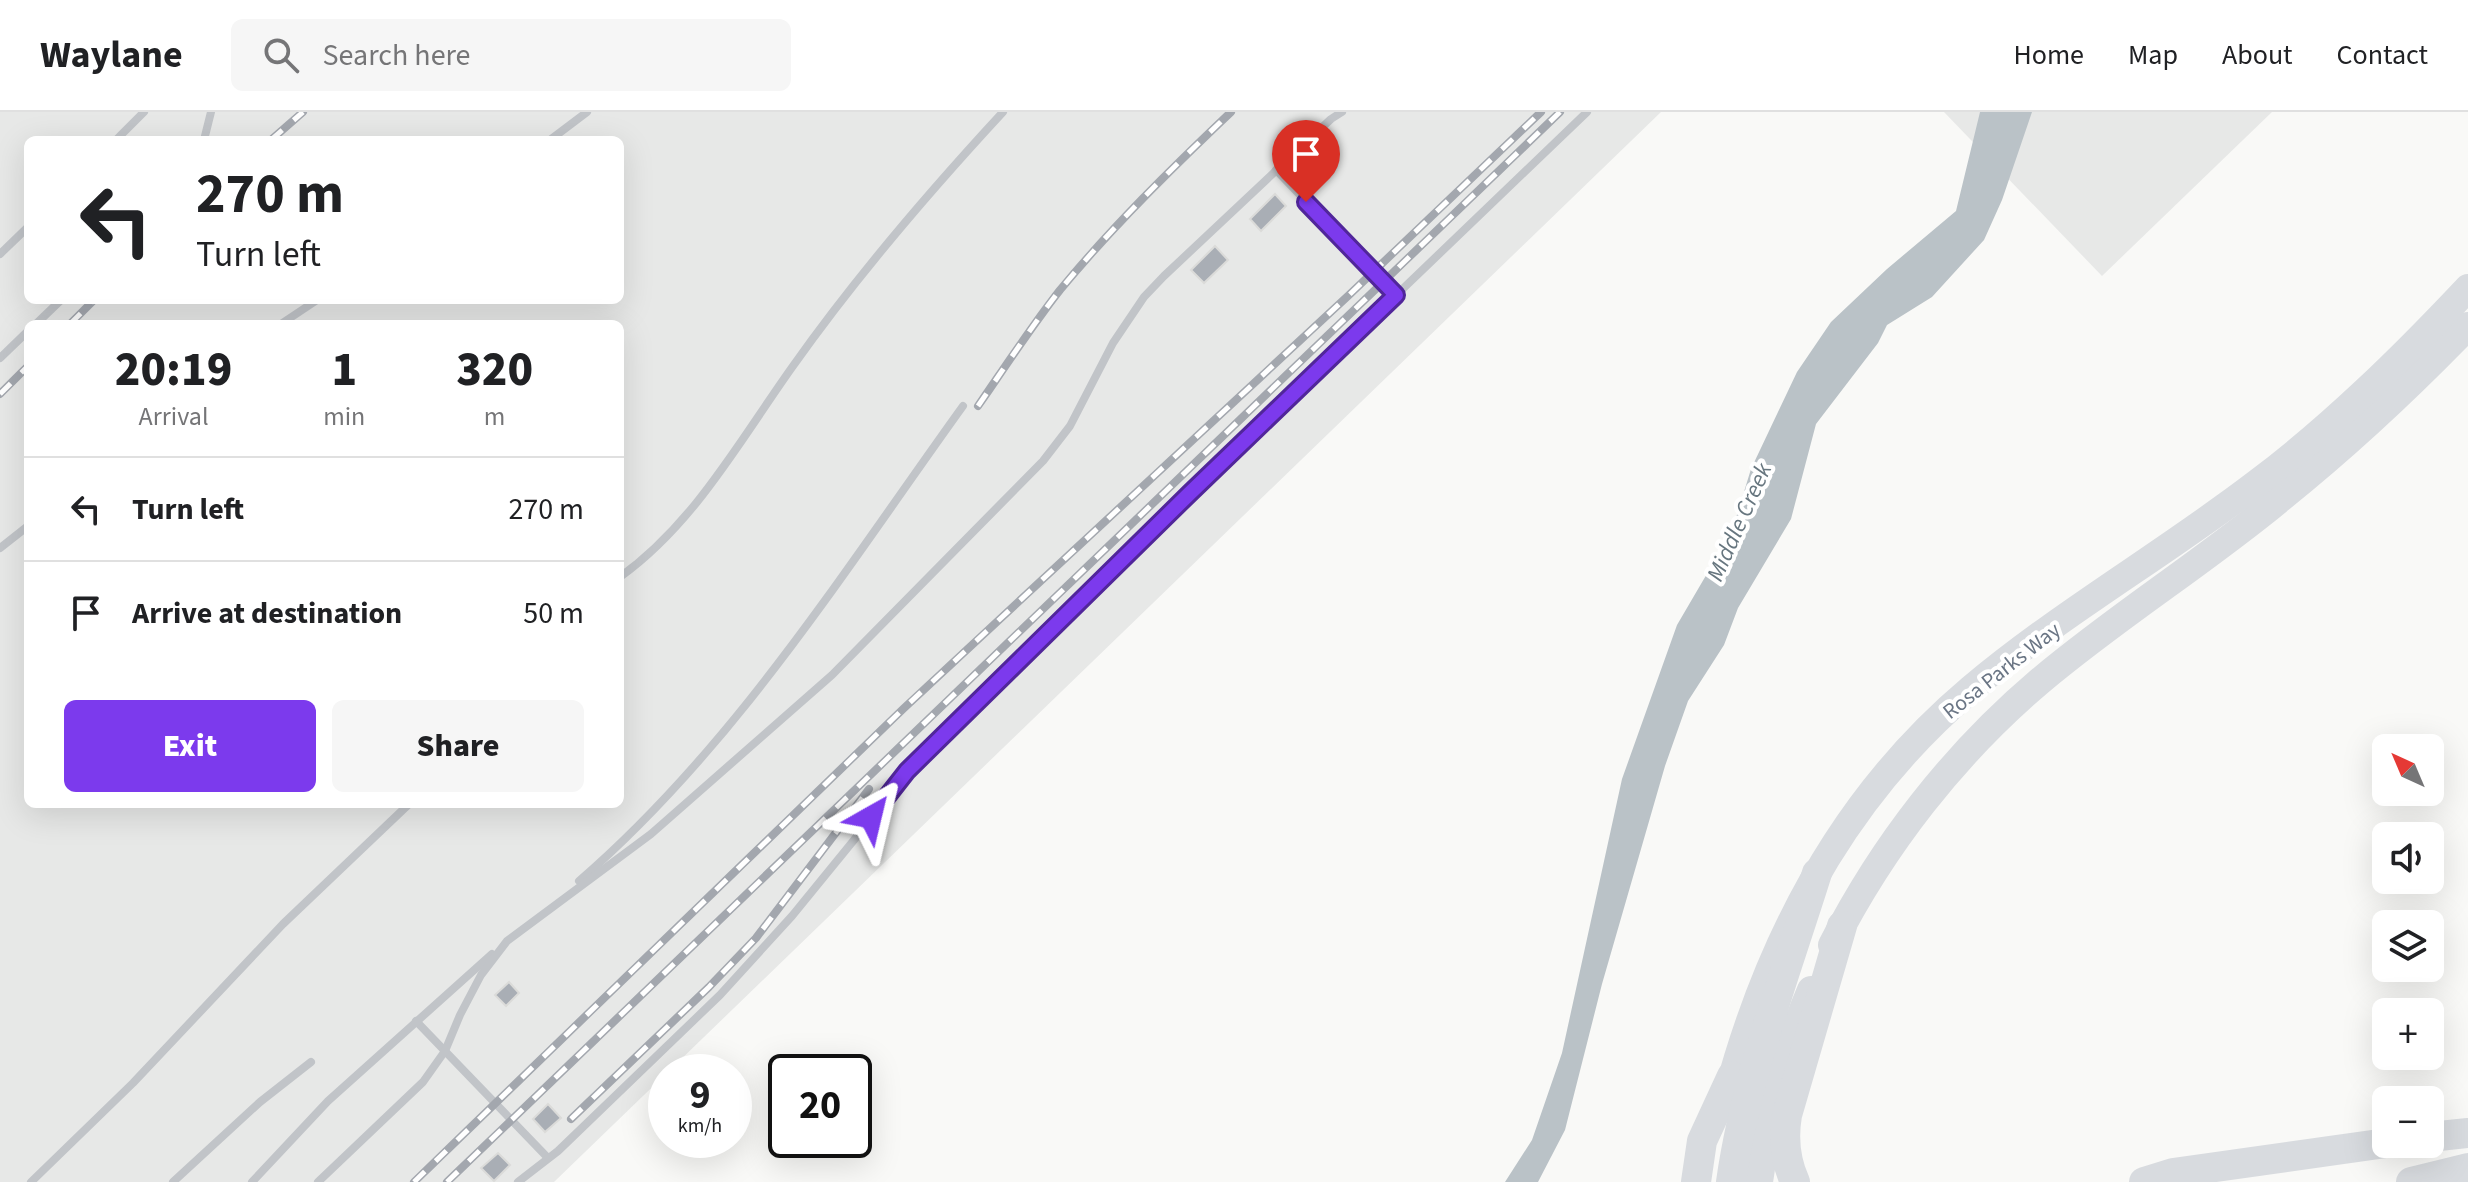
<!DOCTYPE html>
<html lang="en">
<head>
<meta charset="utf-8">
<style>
	body { margin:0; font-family:"Source Sans 3",sans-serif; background:#f6f6f6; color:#202124; height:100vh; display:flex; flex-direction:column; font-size:30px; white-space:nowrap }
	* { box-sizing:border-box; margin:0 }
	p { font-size:26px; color:#757577 }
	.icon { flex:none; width:44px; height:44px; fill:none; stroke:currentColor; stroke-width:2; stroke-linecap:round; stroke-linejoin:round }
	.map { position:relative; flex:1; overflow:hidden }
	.drawer { position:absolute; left:24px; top:208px; width:600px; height:488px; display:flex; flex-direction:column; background:#fff; border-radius:12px; box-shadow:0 8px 32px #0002 }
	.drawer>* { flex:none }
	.top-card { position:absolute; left:24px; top:24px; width:600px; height:168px; border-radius:12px; box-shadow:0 8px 32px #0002; background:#fff; color:#202124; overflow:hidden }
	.needle { width:52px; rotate:316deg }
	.controls { position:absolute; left:2372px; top:622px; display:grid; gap:16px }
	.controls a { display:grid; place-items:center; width:72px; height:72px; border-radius:12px; background:#fff; box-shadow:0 8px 32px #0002; font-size:40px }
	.speed { position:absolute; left:648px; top:942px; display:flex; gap:16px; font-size:40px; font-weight:700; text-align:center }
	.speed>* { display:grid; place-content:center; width:104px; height:104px; border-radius:50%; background:#fff; box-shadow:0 8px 32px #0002; line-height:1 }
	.speed small { font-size:20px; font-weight:400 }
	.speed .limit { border:4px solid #111; border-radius:12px; background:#fff; color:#111 }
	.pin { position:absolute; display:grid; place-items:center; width:68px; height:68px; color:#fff; margin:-82px -34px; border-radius:50% 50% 50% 0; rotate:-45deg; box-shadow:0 0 8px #0007 }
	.pin .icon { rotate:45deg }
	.me { position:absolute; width:88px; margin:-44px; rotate:37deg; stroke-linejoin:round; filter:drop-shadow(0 0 6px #0008) }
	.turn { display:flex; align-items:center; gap:28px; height:168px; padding:0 40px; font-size:36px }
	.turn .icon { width:104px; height:104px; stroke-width:2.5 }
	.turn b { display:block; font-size:56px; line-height:68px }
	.eta { display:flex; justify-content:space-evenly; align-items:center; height:136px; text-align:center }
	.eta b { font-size:48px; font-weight:800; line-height:56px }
	.button { display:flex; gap:16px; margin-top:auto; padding:16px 40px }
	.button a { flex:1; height:92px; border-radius:12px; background:#7c3aed; color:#fff; font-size:32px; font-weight:800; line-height:92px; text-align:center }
	.button a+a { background:#f6f6f6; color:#202124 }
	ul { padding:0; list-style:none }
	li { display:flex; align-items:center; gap:24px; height:104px; padding:0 40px; border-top:2px solid #e0e0e0 }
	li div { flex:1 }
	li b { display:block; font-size:30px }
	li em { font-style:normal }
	header { display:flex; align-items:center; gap:48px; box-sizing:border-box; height:112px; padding:0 40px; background:#fff; border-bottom:2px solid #e0e0e0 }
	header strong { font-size:38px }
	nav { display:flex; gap:44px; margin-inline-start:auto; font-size:28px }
	.search { width:560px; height:72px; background:#f6f6f6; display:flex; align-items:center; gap:20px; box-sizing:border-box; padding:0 28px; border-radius:12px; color:#757577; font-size:30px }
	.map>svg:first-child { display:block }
	.built { fill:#e7e8e7; fill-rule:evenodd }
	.water { fill:#bac2c7 }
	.building { fill:#a9aeb5; stroke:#dbdbd9; stroke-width:2 }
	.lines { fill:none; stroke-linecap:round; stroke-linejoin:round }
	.service { stroke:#c1c4c8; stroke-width:8 }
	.trunk { stroke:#d8dbdf; stroke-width:28 }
	.motorway { stroke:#d8dbdf; stroke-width:30 }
	.rail-casing { stroke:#a3a7ae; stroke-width:8 }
	.rail { stroke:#fff; stroke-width:5; stroke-dasharray:15; stroke-linecap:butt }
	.route-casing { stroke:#51269a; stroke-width:20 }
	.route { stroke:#7c3aed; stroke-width:14 }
	.labels { text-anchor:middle; stroke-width:8; stroke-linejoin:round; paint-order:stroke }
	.street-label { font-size:22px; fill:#6b7685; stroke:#fff }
	.water-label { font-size:24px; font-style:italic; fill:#67767f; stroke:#fff }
</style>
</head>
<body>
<header>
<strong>Waylane</strong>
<div class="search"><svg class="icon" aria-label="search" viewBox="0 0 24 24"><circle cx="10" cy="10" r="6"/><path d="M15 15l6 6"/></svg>Search here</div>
<nav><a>Home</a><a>Map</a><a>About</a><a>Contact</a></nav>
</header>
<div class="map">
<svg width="2468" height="1070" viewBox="0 0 2468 1070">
	<rect width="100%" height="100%" fill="#f9f9f7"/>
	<g class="built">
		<path d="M0,0H1661L554,1070H0ZM28,28H620V188H28ZM28,212H620V692H28Z"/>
		<path d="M1944,0H2272L2102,164Z"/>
	</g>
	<path class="water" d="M1980,0H2032L2002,88L1984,128L1932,185L1887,213L1878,231L1816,312L1791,407L1738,496L1724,533L1688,589L1665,654L1602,872L1565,1018L1538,1070H1505L1532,1028L1562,941L1622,667L1677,513L1732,419L1751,357L1797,260L1831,210L1887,157L1956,99Z"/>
	<g class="building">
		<path d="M1275,82L1286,94L1261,119L1250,107Z"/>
		<path d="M1215,134L1228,148L1204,171L1191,158Z"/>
		<path d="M509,870L519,881L506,894L495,883Z"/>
		<path d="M548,992L561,1006L545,1020L533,1007Z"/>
		<path d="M498,1041L510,1053L494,1069L481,1056Z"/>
	</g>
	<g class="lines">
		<g class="service">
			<path d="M116,28L144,0"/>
			<path d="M204,28L211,0"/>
			<path d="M550,28L587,0"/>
			<path d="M1276,58L1396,183"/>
			<path d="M0,142L28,115"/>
			<path d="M36,212L61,188"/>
			<path d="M281,212L317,188"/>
			<path d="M0,246L28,219"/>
			<path d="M0,436L28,414"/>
			<path d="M620,465C695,411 740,328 793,254C856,165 929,80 1003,0"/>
			<path d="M579,769C734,635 844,459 963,294"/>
			<path d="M416,909L548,1046"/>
			<path d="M31,1070L133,971L283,812L409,692"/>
			<path d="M173,1070L260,990L311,950"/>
			<path d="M252,1070L328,989L492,842"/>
			<path d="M318,1070L423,970L445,939L460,903L481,863L507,829L651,722L832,563L1043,349L1070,314L1113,231L1144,185L1164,164L1331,7L1342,0"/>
			<path d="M518,1070L558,1039L720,883L792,804L854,728L907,659L1190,381L1587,0"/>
		</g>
		<g class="trunk">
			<path d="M1832,833C1883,733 1954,642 2040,569C2117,504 2204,450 2281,386C2347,333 2409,275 2468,214"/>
			<path d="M1727,984C1769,826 1844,684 1971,577C2060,502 2163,443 2256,372C2333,314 2402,246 2468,176"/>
			<path d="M1759,1070C1768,1004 1785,939 1811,878"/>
		</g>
		<g class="motorway">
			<path d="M2430,1025L2468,1021"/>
			<path d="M1696,1070L1702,1029L1732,964"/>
			<path d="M1731,1070C1746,964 1785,863 1817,761"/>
			<path d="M1795,1070C1785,1048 1783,1027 1787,1003L1842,814"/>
			<path d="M2144,1070L2173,1061L2386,1031"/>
			<path d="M2411,1070L2468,1056"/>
		</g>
		<defs>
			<g id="rail">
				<path d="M271,28L303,0"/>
				<path d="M70,212L94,188"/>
				<path d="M0,282L28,254"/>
				<path d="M978,294C1005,255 1031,215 1060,178C1113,114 1171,57 1231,0"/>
				<path d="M571,1007L709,875L756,826L869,677"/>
				<path d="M414,1070L904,596L1349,183L1541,0"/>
				<path d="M447,1070L1560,0"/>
			</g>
		</defs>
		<use href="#rail" class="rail-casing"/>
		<use href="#rail" class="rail"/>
	</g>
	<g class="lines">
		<defs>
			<path id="route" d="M871,705L907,659L1190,381L1396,183L1306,90"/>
		</defs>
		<use href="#route" class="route-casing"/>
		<use href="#route" class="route"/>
	</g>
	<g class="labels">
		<g class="street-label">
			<text transform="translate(2001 558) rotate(-38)" y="8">Rosa Parks Way</text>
		</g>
		<g class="water-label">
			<text transform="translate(1739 410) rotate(-66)" y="8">Middle Creek</text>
		</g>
	</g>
</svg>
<div class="controls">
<a><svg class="needle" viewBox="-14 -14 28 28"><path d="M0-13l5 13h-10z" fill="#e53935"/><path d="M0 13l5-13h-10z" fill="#757577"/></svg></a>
<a><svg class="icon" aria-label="sound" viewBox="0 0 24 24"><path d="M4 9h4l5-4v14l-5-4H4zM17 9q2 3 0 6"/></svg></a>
<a><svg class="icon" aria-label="layers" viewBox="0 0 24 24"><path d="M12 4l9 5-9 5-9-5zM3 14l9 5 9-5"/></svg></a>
<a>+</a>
<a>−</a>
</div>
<div class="speed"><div>9<small>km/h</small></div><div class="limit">20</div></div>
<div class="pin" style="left:1306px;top:90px;background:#d93025"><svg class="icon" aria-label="arrive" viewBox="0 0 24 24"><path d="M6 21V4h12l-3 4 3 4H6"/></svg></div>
<svg class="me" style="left:871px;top:705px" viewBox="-20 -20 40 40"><path d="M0-17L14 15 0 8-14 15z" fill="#7c3aed" stroke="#fff" stroke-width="4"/></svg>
<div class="top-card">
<div class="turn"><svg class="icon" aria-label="left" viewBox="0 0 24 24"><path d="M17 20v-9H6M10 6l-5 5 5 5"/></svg><div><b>270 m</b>Turn left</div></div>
</div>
<section class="drawer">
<div class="eta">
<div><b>20:19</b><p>Arrival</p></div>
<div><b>1</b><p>min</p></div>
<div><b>320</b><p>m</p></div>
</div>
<ul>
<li><svg class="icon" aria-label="left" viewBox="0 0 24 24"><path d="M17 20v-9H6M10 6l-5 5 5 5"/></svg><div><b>Turn left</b></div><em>270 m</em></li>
<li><svg class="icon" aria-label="arrive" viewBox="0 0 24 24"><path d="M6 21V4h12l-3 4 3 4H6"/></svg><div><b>Arrive at destination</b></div><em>50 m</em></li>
</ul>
<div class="button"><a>Exit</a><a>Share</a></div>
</section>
</div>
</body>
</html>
